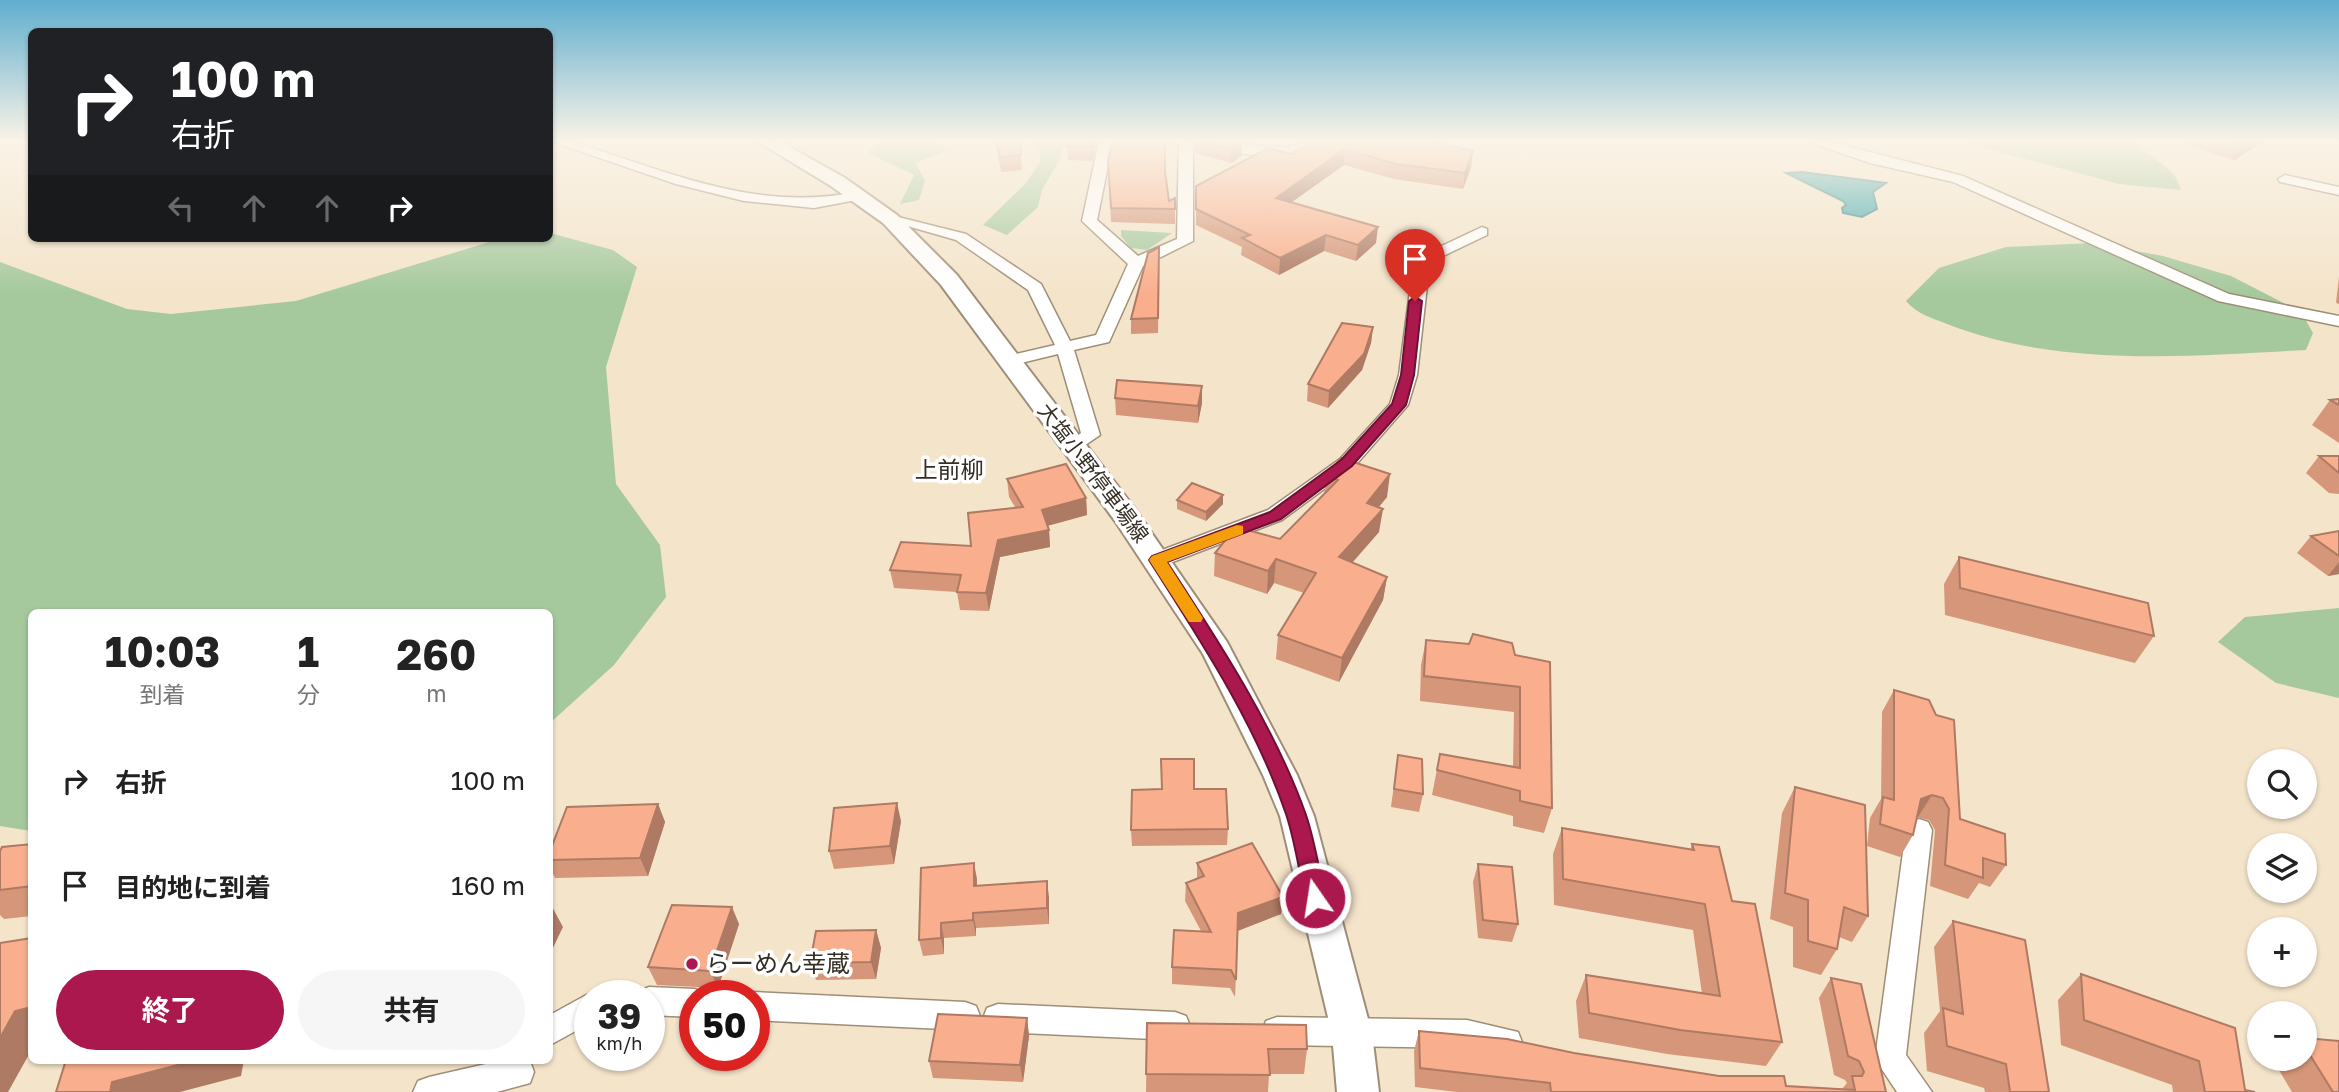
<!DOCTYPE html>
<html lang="ja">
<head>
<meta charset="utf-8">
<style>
	body { margin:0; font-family:"Golos Text","Noto Sans JP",sans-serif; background:#f6f6f6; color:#222; height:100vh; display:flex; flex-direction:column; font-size:26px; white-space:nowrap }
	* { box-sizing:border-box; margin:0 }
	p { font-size:23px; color:#767676 }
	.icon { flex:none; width:38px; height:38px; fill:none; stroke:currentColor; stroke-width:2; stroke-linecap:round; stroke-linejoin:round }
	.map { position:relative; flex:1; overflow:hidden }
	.details { position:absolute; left:28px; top:609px; width:525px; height:455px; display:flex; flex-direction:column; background:#fff; border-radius:10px; box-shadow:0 2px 5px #0004 }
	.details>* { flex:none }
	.guide { position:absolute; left:28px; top:28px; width:525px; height:214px; border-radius:10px; box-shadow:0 2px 5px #0004; background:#202124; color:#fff; overflow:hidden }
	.controls { position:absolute; left:2247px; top:749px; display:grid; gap:14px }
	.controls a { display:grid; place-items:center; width:70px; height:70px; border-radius:50%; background:#fff; box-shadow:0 2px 5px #0004; font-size:35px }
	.speed { position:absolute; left:574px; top:980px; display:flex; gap:14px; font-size:35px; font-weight:700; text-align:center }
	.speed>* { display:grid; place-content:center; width:91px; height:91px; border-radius:50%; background:#fff; box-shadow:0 2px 5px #0004; line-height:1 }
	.speed small { font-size:18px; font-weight:400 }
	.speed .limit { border:10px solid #d22; background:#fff; color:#111 }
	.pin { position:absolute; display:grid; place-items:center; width:60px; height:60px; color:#fff; margin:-72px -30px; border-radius:50% 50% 50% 0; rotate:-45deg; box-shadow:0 0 7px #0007 }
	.pin .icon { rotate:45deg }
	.me { position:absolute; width:77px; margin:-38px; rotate:347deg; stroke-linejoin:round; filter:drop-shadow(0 0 5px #0008) }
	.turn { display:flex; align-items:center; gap:24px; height:147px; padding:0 28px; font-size:32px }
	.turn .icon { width:91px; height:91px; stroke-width:2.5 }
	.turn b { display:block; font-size:49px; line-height:60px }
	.lanes { display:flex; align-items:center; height:66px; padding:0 28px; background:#0003; justify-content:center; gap:35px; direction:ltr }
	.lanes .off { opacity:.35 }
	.eta { display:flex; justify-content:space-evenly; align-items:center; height:119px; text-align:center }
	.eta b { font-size:42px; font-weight:700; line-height:49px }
	.action { display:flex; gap:14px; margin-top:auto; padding:14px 28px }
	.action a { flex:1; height:80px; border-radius:42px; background:#ab184e; color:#fff; font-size:28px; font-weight:700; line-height:80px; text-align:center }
	.action a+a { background:#f6f6f6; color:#222 }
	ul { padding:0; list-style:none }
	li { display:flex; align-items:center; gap:21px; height:105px; padding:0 28px }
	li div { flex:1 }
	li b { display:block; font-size:26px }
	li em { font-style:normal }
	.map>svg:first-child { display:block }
	.green { fill:#a5c99d }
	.water { fill:#35a5a9; stroke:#358181; stroke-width:2 }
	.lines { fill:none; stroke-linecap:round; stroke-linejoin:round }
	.minor-casing { stroke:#9e8e77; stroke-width:3 }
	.secondary-casing { stroke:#9e8e77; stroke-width:4 }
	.minor { fill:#fff; fill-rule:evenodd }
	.secondary { fill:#fff; fill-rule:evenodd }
	.wall { fill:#d69679 }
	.shaded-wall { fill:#ae7a63 }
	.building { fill:#f9af8d; stroke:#ae7a63; stroke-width:2 }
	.route { fill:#ab184e; stroke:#6f1033; stroke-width:2 }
	.slow { fill:#f59e0b }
	.poi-dot { fill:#ab184e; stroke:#fff; stroke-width:2.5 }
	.labels { text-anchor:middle; stroke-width:7; stroke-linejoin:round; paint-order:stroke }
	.street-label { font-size:21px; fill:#342e24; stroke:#fff }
	.neighbourhood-label { font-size:23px; fill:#342e24; stroke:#fff }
	.near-poi-label { font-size:24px; fill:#342e24; stroke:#fff; text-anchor:start }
</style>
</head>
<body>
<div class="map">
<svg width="2339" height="1092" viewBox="0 0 2339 1092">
	<rect width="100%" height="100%" fill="#f4e4ca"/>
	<g class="green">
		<path d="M884,141H936L947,150L916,163L925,181L919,200L900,204L914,175L866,152Z"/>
		<path d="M1032,141H1070L1062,149L1060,159L1042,190L1038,207L1007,235L983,225L1026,183L1040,162L1039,144Z"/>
		<path d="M1959,141H2134L2174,174L2181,190L2119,184Z"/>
		<path d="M1121,230L1172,233L1147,250L1131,248L1121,236Z"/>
		<path d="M550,233L613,250L637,267L606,367L616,484L660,545L666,597L614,665L550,723V612H32L31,831L0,826V262L127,309L171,314L296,301L496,240L550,238Z"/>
		<path d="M2092,243L2163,256L2231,276L2301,312L2313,333L2306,350C2189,356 2059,368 1947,324C1932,318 1917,314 1906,301L1939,268L2006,247Z"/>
		<path d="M2339,608V698L2276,683L2218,642L2245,617Z"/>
	</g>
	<path class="water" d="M1802,172L1886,183L1873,192L1877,209L1862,217L1843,213L1842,208L1846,205L1843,201L1786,173Z"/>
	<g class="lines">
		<defs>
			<g id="minor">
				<path d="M550,141H570C664,170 756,213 856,192L863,196L856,200L814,208L744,201L676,184Z"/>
				<path d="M1099,141H1113L1097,220L1138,256L1177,239L1179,141H1193V241L1143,266L1109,342L1074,350L1100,435L1075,452L1065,446L1081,433L1058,354L1009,366L1000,361L1003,357L1055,345L1028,290L956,240L883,219L890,215L966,234L1041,284L1070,341L1096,335L1128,264L1082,221Z"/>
				<path d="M1208,141L1284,148L1312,141H1329C1308,162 1230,159 1208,141Z"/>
				<path d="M1806,141H1827L1963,176L2229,294L2339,316V326L2218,301L1953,182L1870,163Z"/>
				<path d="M2285,175L2339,187V195L2280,182L2278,179Z"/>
				<path d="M1482,227L1487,229V235L1441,257L1429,268L1417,375L1408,405L1354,467L1282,520L1165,565H1149L1146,560L1149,555L1268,510L1340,459L1390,404L1399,375L1413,267L1431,251Z"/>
				<path d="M1919,819L1928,822L1932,830L1906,1055L1932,1092H1897L1875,1059L1906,830L1910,822Z"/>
				<path d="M649,987L695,989L707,996H695V1017L649,1015V996H637L639,991Z"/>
				<path d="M754,992L965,1002L976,1006L980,1016L976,1026L965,1030L754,1020V996H745Z"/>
				<path d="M590,993L597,996H590V1023L550,1045V1015Z"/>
				<path d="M998,1004L1175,1012L1186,1016L1190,1026L1186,1036L1175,1040L998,1032L987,1028L983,1018L987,1008Z"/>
				<path d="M1277,1017L1467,1020L1518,1032L1522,1042L1518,1052L1507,1056L1467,1048L1277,1045L1266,1041L1262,1031L1266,1021Z"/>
				<path d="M503,1060L530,1061L534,1072L530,1083L497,1092H413L418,1081L429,1077Z"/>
			</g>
			<path id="secondary" d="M757,141H779L845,178L897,215L957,275L1135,509L1227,642L1297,775L1314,816L1372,1034L1379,1092H1337L1332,1034L1280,816L1263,775L1203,654L1115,521L941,285L883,223L831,186Z"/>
		</defs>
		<use href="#minor" class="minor-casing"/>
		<use href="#secondary" class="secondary-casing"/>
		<use href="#minor" class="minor"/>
		<use href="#secondary" class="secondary"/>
	</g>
	<g class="wall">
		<path d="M995,141H1020L1022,170L1001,172Z"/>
		<path d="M1069,141H1097L1092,161L1068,160L1067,146Z"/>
		<path d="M1112,141H1177L1176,147L1165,144V172L1169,201L1175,198V224L1111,222L1108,161Z"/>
		<path d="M1193,141H1261L1258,143L1242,142L1241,156L1231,163L1196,153Z"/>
		<path d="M1314,141L1473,151L1471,167L1463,189L1394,179L1344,165L1292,202L1376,243L1356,261L1324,251L1279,275L1241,255L1242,247L1196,225V186L1291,154Z"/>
		<path d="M2188,141H2265L2234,160L2186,145Z"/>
		<path d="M1159,247L1158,333L1131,334V319Z"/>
		<path d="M2339,277V304L2336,303Z"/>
		<path d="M1373,327L1371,343L1362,370L1328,408L1307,401L1308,384Z"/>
		<path d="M1202,386V403L1198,423L1116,415L1115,398Z"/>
		<path d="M2339,399V443L2312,425L2330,400Z"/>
		<path d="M2319,456H2339V494L2329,493L2306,473Z"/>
		<path d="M1326,476L1387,497L1379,507V532L1352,563L1387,577L1383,600L1339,682L1276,659L1278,635L1304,593L1274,583L1267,594L1214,576L1215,553L1280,539L1324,494Z"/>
		<path d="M1007,479L1086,498L1087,515L1047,526L1049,530L1050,547L1000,557L989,611L960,610L957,592L894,588L890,570L971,546L1015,507L1009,497Z"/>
		<path d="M1177,500L1223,504L1206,521L1177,509Z"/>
		<path d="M2339,531V574L2328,576L2297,553L2311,536Z"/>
		<path d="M1959,557L2154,636L2135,663L1945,615L1944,584Z"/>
		<path d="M1426,640L1469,644L1512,643L1552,808L1544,833L1513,826V816L1432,795L1440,754L1513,766L1514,712L1420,701L1421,665Z"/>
		<path d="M1894,690L1960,819L2006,865L1990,887L1979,883L1968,899L1930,886L1935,830L1929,820L1917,817L1913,835L1900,857L1867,846L1870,818L1881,799L1882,712Z"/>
		<path d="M1398,755L1423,794L1419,812L1391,807Z"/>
		<path d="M1795,787L1868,916L1852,942L1839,937L1837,949L1821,975L1793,967V927L1770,919L1782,813Z"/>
		<path d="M1194,789L1228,829L1227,845L1132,846L1131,830Z"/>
		<path d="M658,804L665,822L648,876L555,878L550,867V851Z"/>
		<path d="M901,821L894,864L834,869L829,851Z"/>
		<path d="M1562,828L1690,850L1692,844L1732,901L1782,1042L1766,1066L1667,1054L1579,1038L1576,1001L1586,975L1702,994L1693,930L1554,905L1553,854Z"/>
		<path d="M32,844V916L4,919L0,915V851Z"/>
		<path d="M1197,863L1283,897L1281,914L1238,931L1235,997L1230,988L1172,984V967L1201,931L1185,901L1186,883L1197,879Z"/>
		<path d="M1478,864L1518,924L1512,942L1478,938L1473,882Z"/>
		<path d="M977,879V885L1049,897V924L976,928V936L944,938V954L923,956L919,940Z"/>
		<path d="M1953,921L2049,1092H1985L1984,1088L1927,1071L1924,1033L1940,1011L1934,947Z"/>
		<path d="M739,924L718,988L657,985L648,967Z"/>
		<path d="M876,930L881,948L876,979L816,980L810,963Z"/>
		<path d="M2081,974L2245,1090L2255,1092H2173L2172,1085L2061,1045L2058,1000Z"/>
		<path d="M1831,978L1886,1092H1457L1415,1087L1414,1051L1419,1031L1786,1086L1842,1089L1847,1083L1845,1080L1834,1075L1819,998Z"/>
		<path d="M1027,1018L1029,1036L1023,1082L933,1078L929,1061Z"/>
		<path d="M1147,1023L1307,1049L1304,1074H1269L1268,1092H1146Z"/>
		<path d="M2305,1038L2339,1092H2292L2273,1060L2275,1059H2305Z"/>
	</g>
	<g class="shaded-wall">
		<path d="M1093,141H1097L1092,161L1091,147Z"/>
		<path d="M2249,141H2265L2234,160L2242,145Z"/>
		<path d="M1242,142L1241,156L1231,163V149Z"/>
		<path d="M1345,149L1344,165L1275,214L1276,198Z"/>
		<path d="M1473,151L1471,167L1463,189L1465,173Z"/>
		<path d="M1378,227L1376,243L1356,261L1358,245Z"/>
		<path d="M1326,235L1324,251L1279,275L1280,258Z"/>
		<path d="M1373,327L1371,343L1362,370L1328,408L1329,391Z"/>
		<path d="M1202,386V403L1198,423V406Z"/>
		<path d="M1390,474L1387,497L1363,526L1367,503Z"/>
		<path d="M1223,495V504L1206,521V512Z"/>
		<path d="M1086,498L1087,515L1043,527L1042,510Z"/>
		<path d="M1383,509L1379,532L1336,581L1339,557Z"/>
		<path d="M1049,530L1050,547L1000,557L989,611L986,593L998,540Z"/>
		<path d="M1276,559L1274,583L1267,594L1268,571Z"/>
		<path d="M2339,562V574L2328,576Z"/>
		<path d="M1387,577L1383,600L1339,682L1342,658Z"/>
		<path d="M1932,795L1918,817L1908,821L1921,799Z"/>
		<path d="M897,803L901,821L894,864L890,846Z"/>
		<path d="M658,804L665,822L648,876L640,858Z"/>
		<path d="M974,863L977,879L976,901L974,886Z"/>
		<path d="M1047,881L1049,897V924L1047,908Z"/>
		<path d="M1283,897L1281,914L1237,931L1238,913Z"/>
		<path d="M550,903L563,927L550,954Z"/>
		<path d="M732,907L739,924L718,988L710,971Z"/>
		<path d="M973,913L976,928V936L973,920Z"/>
		<path d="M941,923L944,938V954L941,938Z"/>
		<path d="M876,930L881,948L876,979L871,962Z"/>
		<path d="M32,1007V1049L8,1092H0V1038L15,1011Z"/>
		<path d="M1027,1018L1029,1036L1023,1082L1020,1065Z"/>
		<path d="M197,1060H244L241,1076L180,1092H110L112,1082Z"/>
	</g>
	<g class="building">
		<path d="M997,141H1020L1021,155L1000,157Z"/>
		<path d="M1069,141H1093L1091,147L1067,146Z"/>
		<path d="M1112,141H1165V172L1169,201L1175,198V209L1111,208L1108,161Z"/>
		<path d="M1203,141H1239L1242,142L1231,149Z"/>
		<path d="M1314,141H1429L1473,151L1465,173L1396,164L1345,149L1276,198L1378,227L1358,245L1326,235L1280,258L1242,238L1250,235L1196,209V186L1268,148L1291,154Z"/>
		<path d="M2228,141H2249L2242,145Z"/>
		<path d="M1159,247L1158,318L1131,319L1148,253Z"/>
		<path d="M1342,323L1373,327L1364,354L1329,391L1308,384Z"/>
		<path d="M1117,380L1202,386L1198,406L1115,398Z"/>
		<path d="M2339,399V405L2330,400Z"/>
		<path d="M2319,456H2339V473Z"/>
		<path d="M1341,458L1390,474L1367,503L1383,509L1339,557L1387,577L1342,658L1278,635L1316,573L1276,559L1268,571L1215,553L1236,527L1280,539L1338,480L1326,476Z"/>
		<path d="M1066,464L1086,498L1042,510L1049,530L998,540L986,593L957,592L961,575L890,570L901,542L971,546L968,513L1023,507L1007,479Z"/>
		<path d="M1192,483L1223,495L1206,512L1177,500Z"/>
		<path d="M2339,531V556L2311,536Z"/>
		<path d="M1959,557L2148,603L2154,636L1960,588Z"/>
		<path d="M1473,634L1512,643L1515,655L1550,662L1552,808L1520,801V791L1437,770L1440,754L1520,768V687L1424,676L1426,640L1469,644Z"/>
		<path d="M1894,690L1929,700L1936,715L1954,720L1960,819L2005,834L2006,865L1983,858V878L1945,865L1949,809L1943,798L1932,795L1921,799L1913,835L1880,824L1883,797L1894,800Z"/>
		<path d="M1398,755L1422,759L1423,794L1394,789Z"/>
		<path d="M1161,759H1194V789H1226L1228,829L1131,830L1132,790L1162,789Z"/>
		<path d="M1795,787L1865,805L1868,916L1844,907L1837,949L1808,941V900L1785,893Z"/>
		<path d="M897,803L890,846L829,851L834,808Z"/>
		<path d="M658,804L640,858L550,860V851L567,807Z"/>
		<path d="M1562,828L1694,850L1692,844L1719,847L1732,901L1755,904L1782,1042L1680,1030L1589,1013L1586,975L1720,996L1705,904L1563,879Z"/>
		<path d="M1252,843L1283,897L1238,913L1236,980L1231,970L1172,967L1174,930L1211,932L1186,883L1204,876L1197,863Z"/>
		<path d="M32,844V886L0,890V851L2,847Z"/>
		<path d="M974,863V886L1047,881V908L973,913V920L941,923V938L919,940L921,868Z"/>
		<path d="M1478,864L1512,867L1518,924L1483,920Z"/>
		<path d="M672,905L732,907L710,971L648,967Z"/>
		<path d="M1953,921L2025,940L2049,1092H2010L2006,1064L1947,1046L1943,1008L1963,1014Z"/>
		<path d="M876,930L871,962L810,963L816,931Z"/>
		<path d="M32,938V1007L15,1011L0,1038V943Z"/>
		<path d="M2081,974L2235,1028L2245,1090L2255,1092H2205L2199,1061L2084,1020Z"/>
		<path d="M1831,978L1861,984L1886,1092H1551L1550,1083L1420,1068L1419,1031L1507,1039L1574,1053L1719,1076H1784L1786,1086L1855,1090L1852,1076H1862L1864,1072L1859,1061L1848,1056Z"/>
		<path d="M938,1014L1027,1018L1020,1065L929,1061Z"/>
		<path d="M1147,1023L1306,1025L1307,1049H1268L1270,1075L1146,1074Z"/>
		<path d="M2305,1038L2339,1041V1092H2333L2305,1047Z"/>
		<path d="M66,1060H197L112,1082L110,1092H56Z"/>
	</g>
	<linearGradient id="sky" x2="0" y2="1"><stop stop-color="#60aecf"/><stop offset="0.48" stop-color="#faf3e7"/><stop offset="1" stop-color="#faf3e7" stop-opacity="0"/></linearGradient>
	<rect width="2339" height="294" fill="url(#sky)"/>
	<path class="route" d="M1415,297L1422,301L1414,375L1406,405L1352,466L1281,519L1167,562C1217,639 1275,727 1306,815C1315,841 1319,871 1326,898L1323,904L1315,907L1308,904L1305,898C1299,871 1295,841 1286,814C1255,723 1200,640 1149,560L1152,556L1270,512L1341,460L1392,404L1401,375L1409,301Z"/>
	<path class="slow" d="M1237,525L1243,526V534L1167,562L1203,618L1201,622H1189L1149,560L1152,556Z"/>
	<circle class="poi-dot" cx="692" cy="964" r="7"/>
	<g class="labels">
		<g class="street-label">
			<text transform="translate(1093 473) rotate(53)" y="7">大塩小野停車場線</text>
		</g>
		<g class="neighbourhood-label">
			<text x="949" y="478">上前柳</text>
		</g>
		<g class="near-poi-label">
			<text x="706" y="972">らーめん幸蔵</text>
		</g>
	</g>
</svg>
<div class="controls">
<a><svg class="icon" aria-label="search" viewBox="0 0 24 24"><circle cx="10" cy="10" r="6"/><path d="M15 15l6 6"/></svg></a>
<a><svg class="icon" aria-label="layers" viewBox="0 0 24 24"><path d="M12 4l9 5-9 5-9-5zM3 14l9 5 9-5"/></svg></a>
<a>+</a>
<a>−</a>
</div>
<div class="speed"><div>39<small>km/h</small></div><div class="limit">50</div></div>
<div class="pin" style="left:1415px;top:301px;background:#d93025"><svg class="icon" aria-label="arrive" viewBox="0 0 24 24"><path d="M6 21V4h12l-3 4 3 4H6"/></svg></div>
<svg class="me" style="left:1315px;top:898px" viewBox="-20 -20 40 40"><circle r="17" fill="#ab184e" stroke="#fff" stroke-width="3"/><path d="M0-11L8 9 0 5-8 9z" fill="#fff"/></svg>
<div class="guide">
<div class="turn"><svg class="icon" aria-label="right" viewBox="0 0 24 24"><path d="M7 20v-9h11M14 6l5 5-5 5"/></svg><div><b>100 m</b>右折</div></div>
<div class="lanes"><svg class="icon off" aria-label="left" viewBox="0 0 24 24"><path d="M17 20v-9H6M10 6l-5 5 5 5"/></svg><svg class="icon off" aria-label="ahead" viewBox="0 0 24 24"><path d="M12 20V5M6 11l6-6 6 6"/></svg><svg class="icon off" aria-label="ahead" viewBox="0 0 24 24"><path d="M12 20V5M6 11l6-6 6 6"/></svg><svg class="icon" aria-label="right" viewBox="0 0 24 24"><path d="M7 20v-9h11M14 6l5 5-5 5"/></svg></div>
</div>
<section class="details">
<div class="eta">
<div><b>10:03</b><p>到着</p></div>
<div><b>1</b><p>分</p></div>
<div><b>260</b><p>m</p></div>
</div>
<ul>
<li><svg class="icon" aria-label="right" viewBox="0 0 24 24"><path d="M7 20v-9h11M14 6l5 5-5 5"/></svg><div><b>右折</b></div><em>100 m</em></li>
<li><svg class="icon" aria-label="arrive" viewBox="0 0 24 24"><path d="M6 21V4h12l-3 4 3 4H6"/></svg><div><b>目的地に到着</b></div><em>160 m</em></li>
</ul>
<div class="action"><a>終了</a><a>共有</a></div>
</section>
</div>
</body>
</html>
